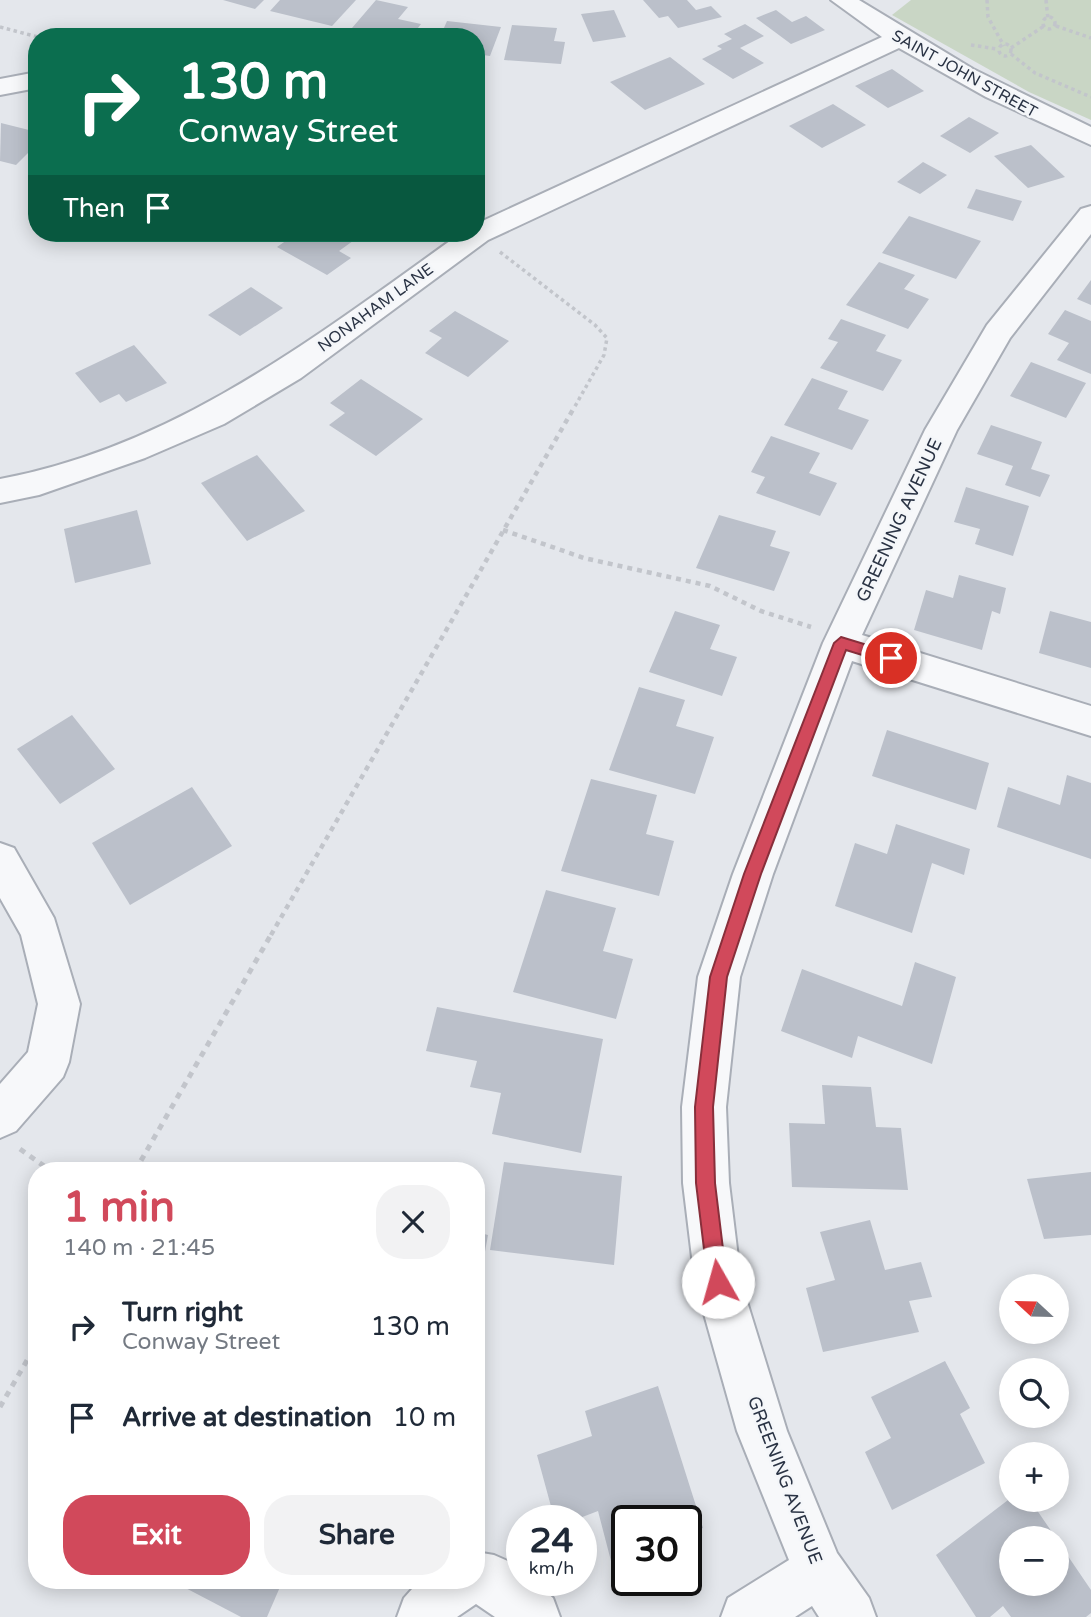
<!DOCTYPE html>
<html lang="en">
<head>
<meta charset="utf-8">
<style>
	body { margin:0; font-family:"Varela Round",sans-serif; background:#f2f2f3; color:#1f2937; height:100vh; display:flex; flex-direction:column; font-size:26px; white-space:nowrap }
	* { box-sizing:border-box; margin:0 }
	p { font-size:23px; color:#747a83 }
	.icon { flex:none; width:38px; height:38px; fill:none; stroke:currentColor; stroke-width:2; stroke-linecap:round; stroke-linejoin:round }
	.map { position:relative; flex:1; overflow:hidden }
	.sheet { position:absolute; left:28px; top:1162px; width:457px; height:427px; display:flex; flex-direction:column; background:#fff; border-radius:28px; box-shadow:0 4px 18px #0003 }
	.sheet>* { flex:none }
	.top-card { position:absolute; left:28px; top:28px; width:457px; height:214px; border-radius:28px; box-shadow:0 4px 18px #0003; background:#0b6e4f; color:#fff; overflow:hidden }
	.needle { width:46px; rotate:292deg }
	.fabs { position:absolute; left:999px; top:1274px; display:grid; gap:14px }
	.fabs a { display:grid; place-items:center; width:70px; height:70px; border-radius:50%; background:#fff; box-shadow:0 4px 18px #0003; font-size:35px }
	.speed { position:absolute; left:506px; top:1505px; display:flex; gap:14px; font-size:35px; font-weight:700; text-align:center }
	.speed>* { display:grid; place-content:center; width:91px; height:91px; border-radius:50%; background:#fff; box-shadow:0 4px 18px #0003; line-height:1 }
	.speed small { font-size:18px; font-weight:400 }
	.speed .limit { border:4px solid #111; border-radius:10px; background:#fff; color:#111 }
	.pin { position:absolute; display:grid; place-items:center; width:60px; height:60px; color:#fff; margin:-30px; border:4px solid #fff; border-radius:50%; box-shadow:0 2px 7px #0007 }
	.me { position:absolute; width:77px; margin:-38px; rotate:353deg; stroke-linejoin:round; filter:drop-shadow(0 0 5px #0008) }
	.turn { display:flex; align-items:center; gap:24px; height:147px; padding:0 35px; font-size:32px }
	.turn .icon { width:91px; height:91px; stroke-width:2.5 }
	.turn b { display:block; font-size:49px; line-height:60px }
	.then { display:flex; align-items:center; height:66px; padding:0 35px; background:#0003; gap:14px; font-size:26px }
	.round { display:grid; place-items:center; flex:none; width:74px; height:74px; border-radius:28px; background:#f2f2f3 }
	.head { display:flex; align-items:center; justify-content:space-between; height:119px; padding:0 35px }
	h1 { font-size:42px; font-weight:800; line-height:52px; color:#d1495b }
	.button { display:flex; gap:14px; margin-top:auto; padding:14px 35px }
	.button a { flex:1; height:80px; border-radius:28px; background:#d1495b; color:#fff; font-size:28px; font-weight:800; line-height:80px; text-align:center }
	.button a+a { background:#f2f2f3; color:#1f2937 }
	ul { padding:0; list-style:none }
	li { display:flex; align-items:center; gap:21px; height:91px; padding:0 35px }
	li div { flex:1 }
	li b { display:block; font-size:26px }
	li em { font-style:normal }
	.map>svg:first-child { display:block }
	.green { fill:#c9d6c5 }
	.building { fill:#bbc0ca }
	.lines { fill:none; stroke-linecap:round; stroke-linejoin:round }
	.street-casing { stroke:#a9aeb7; stroke-width:4 }
	.path-far2 { stroke:#c2c5cb; stroke-width:3.5; stroke-dasharray:3.5 3.5; stroke-linecap:butt }
	.path-far1 { stroke:#c2c5cb; stroke-width:4.5; stroke-dasharray:5 5; stroke-linecap:butt }
	.path { stroke:#c2c5cb; stroke-width:5; stroke-dasharray:6 6; stroke-linecap:butt }
	.street { fill:#f7f8fa; fill-rule:evenodd }
	.route { fill:#d1495b; stroke:#882f3b; stroke-width:2 }
	.labels { text-anchor:middle; stroke-width:5; stroke-linejoin:round; paint-order:stroke }
	.far-street-label { font-size:16px; fill:#2b3445; stroke:#f4f6f9 }
	.street-label { font-size:18px; fill:#2b3445; stroke:#f4f6f9 }
</style>
</head>
<body>
<div class="map">
<svg width="1091" height="1617" viewBox="0 0 1091 1617">
	<rect width="100%" height="100%" fill="#e4e7ec"/>
	<path class="green" d="M911,0H1091V120L1029,92L892,15Z"/>
	<g class="building">
		<path d="M223,0H264L255,9Z"/>
		<path d="M280,0H356L332,26L270,11Z"/>
		<path d="M376,0L408,7L398,19L421,24L411,37L346,35Z"/>
		<path d="M643,0H687L696,10L711,6L722,17L678,28L668,16L659,18Z"/>
		<path d="M614,10L626,37L593,42L581,14Z"/>
		<path d="M776,10L792,22L806,16L825,30L791,44L756,18Z"/>
		<path d="M447,21L501,27L490,56L476,54V37H440Z"/>
		<path d="M745,24L764,36L740,48L764,63L733,79L702,59L722,49L717,46L732,39L724,34Z"/>
		<path d="M512,25L557,28L554,41L565,42L561,64L504,60Z"/>
		<path d="M670,57L705,84L645,110L610,82Z"/>
		<path d="M892,69L924,91L888,108L855,86Z"/>
		<path d="M833,104L866,125L822,148L789,126Z"/>
		<path d="M969,117L999,133L970,153L940,136Z"/>
		<path d="M1,123L37,132V144L16,165L0,161Z"/>
		<path d="M1031,145L1065,177L1028,188L994,156Z"/>
		<path d="M923,162L947,175L920,194L897,182Z"/>
		<path d="M976,189L1022,201L1013,221L967,208Z"/>
		<path d="M909,216L981,241L956,279L882,253Z"/>
		<path d="M297,233H347L357,238L339,251L351,258L327,275L277,247Z"/>
		<path d="M879,262L915,275L904,289L929,299L908,329L846,305Z"/>
		<path d="M1091,280V305L1077,299Z"/>
		<path d="M251,287L283,308L240,336L208,315Z"/>
		<path d="M1065,310L1091,321V374L1057,360L1069,343L1048,334Z"/>
		<path d="M455,311L509,341L468,377L425,353L442,338L429,331Z"/>
		<path d="M841,319L886,335L876,351L902,360L883,391L820,368L838,342L828,339Z"/>
		<path d="M134,345L167,383L126,402L119,394L100,403L75,373Z"/>
		<path d="M1031,362L1086,383L1066,418L1010,396Z"/>
		<path d="M812,378L848,391L838,409L869,420L852,450L784,425Z"/>
		<path d="M361,379L423,419L376,456L329,425L345,413L330,403Z"/>
		<path d="M991,425L1042,442L1031,469L1050,475L1040,497L1005,485L1013,466L977,454Z"/>
		<path d="M771,436L820,453L809,473L837,483L820,516L756,493L765,477L751,472Z"/>
		<path d="M257,455L305,511L247,541L201,483Z"/>
		<path d="M966,487L1029,506L1013,556L975,544L980,529L954,522Z"/>
		<path d="M137,510L151,564L75,583L64,529Z"/>
		<path d="M719,515L776,531L770,546L790,552L774,591L696,568Z"/>
		<path d="M959,575L1006,588L1000,614L992,611L982,650L914,630L926,590L953,598Z"/>
		<path d="M675,611L720,625L710,649L737,657L722,696L649,672Z"/>
		<path d="M1050,611L1091,622V668L1039,653Z"/>
		<path d="M639,687L685,700L676,726L714,737L695,794L609,770Z"/>
		<path d="M72,715L115,769L60,804L17,749Z"/>
		<path d="M887,730L989,763L976,810L872,776Z"/>
		<path d="M1067,775L1091,783V859L997,827L1008,787L1060,805Z"/>
		<path d="M591,779L657,795L646,834L674,841L659,896L561,871Z"/>
		<path d="M192,787L232,846L130,905L92,843Z"/>
		<path d="M896,824L970,849L964,875L932,863L912,933L835,906L855,843L887,854Z"/>
		<path d="M546,890L616,908L603,951L633,959L616,1019L513,992Z"/>
		<path d="M915,962L956,977L932,1064L858,1036L852,1058L781,1031L802,969L902,1006Z"/>
		<path d="M437,1007L603,1039L581,1153L492,1134L501,1093L470,1087L477,1061L426,1051Z"/>
		<path d="M822,1085L871,1087L876,1127L901,1128L908,1190L792,1187L789,1123L825,1124Z"/>
		<path d="M504,1162L622,1176L614,1265L490,1250Z"/>
		<path d="M1091,1172V1235L1044,1239L1027,1179Z"/>
		<path d="M870,1220L885,1270L921,1262L932,1297L909,1301L919,1332L823,1352L806,1288L835,1280L820,1232Z"/>
		<path d="M476,1232L488,1235L477,1296H476Z"/>
		<path d="M945,1361L970,1408L960,1414L985,1463L892,1510L865,1452L891,1438L871,1397Z"/>
		<path d="M658,1386L703,1528L686,1534V1521H626V1555L611,1561L598,1511L572,1521H555L537,1455L592,1436L585,1411Z"/>
		<path d="M1012,1497V1500H1030L1056,1538H1012V1584H1057V1540L1091,1590V1613L1086,1617H1011L1003,1606L990,1617H976L936,1555Z"/>
		<path d="M177,1580H283L267,1617H241L176,1583Z"/>
	</g>
	<g class="lines">
		<defs>
			<g id="street">
				<path d="M831,0H859L973,69L1091,127V145L986,97L899,48L488,240L301,378L224,424L145,458L39,495L0,503V479C177,446 318,335 461,233H476V224L882,37Z"/>
				<path d="M37,72V88L0,95V79Z"/>
				<path d="M1091,206V234L1010,338L957,430L862,635L1091,706V736L852,661L773,874L740,977L726,1107L729,1183L741,1282L787,1431L837,1553L869,1598L876,1617H819L812,1606L795,1617H721L728,1598L789,1560L737,1431L695,1282L683,1183L682,1107L698,977L733,874L823,643L925,430L987,325L1081,209Z"/>
				<path d="M0,843L14,848L54,918L80,1004L69,1062L63,1077L16,1131L0,1138V1084L28,1052L38,1004L21,935L0,898Z"/>
				<path d="M476,1552L494,1555L512,1563L522,1571V1580H532L553,1598L560,1617H495L476,1604L457,1617H397L404,1598L420,1580H476Z"/>
			</g>
		</defs>
		<use href="#street" class="street-casing"/>
		<g class="path-far2">
			<path d="M987,0L988,17L1004,46"/>
			<path d="M1046,0L1048,19"/>
			<circle cx="1049" cy="23" r="6"/>
			<path d="M1056,26L1091,38"/>
			<path d="M0,27L38,37"/>
			<circle cx="1005" cy="50" r="6"/>
			<path d="M971,45L997,49"/>
			<path d="M1011,48L1044,26"/>
			<path d="M1011,54L1035,73L1091,97"/>
			<path d="M500,252L595,325L607,338L604,355L574,408"/>
		</g>
		<g class="path-far1">
			<path d="M503,530L584,558L710,586L761,611L811,627"/>
			<path d="M271,935L575,406"/>
		</g>
		<g class="path">
			<path d="M20,1149L51,1171"/>
			<path d="M135,1171L272,933"/>
			<path d="M0,1407L37,1343"/>
		</g>
		<use href="#street" class="street"/>
	</g>
	<path class="route" d="M841,637L897,654L899,658L891,664L846,650L761,874L727,977L713,1107L715,1183L727,1282L724,1289L718,1291L711,1289L708,1282L696,1183L695,1107L710,977L744,874L834,643Z"/>
	<g class="labels">
		<g class="far-street-label">
			<text transform="translate(965 73) rotate(29)" y="6">SAINT JOHN STREET</text>
			<text transform="translate(375 307) rotate(-36)" y="6">NONAHAM LANE</text>
		</g>
		<g class="street-label">
			<text transform="translate(899 520) rotate(-65)" y="6">GREENING AVENUE</text>
			<text transform="translate(785 1480) rotate(69)" y="6">GREENING AVENUE</text>
		</g>
	</g>
</svg>
<div class="fabs">
<a><svg class="needle" viewBox="-14 -14 28 28"><path d="M0-13l5 13h-10z" fill="#e53935"/><path d="M0 13l5-13h-10z" fill="#747a83"/></svg></a>
<a><svg class="icon" aria-label="search" viewBox="0 0 24 24"><circle cx="10" cy="10" r="6"/><path d="M15 15l6 6"/></svg></a>
<a>+</a>
<a>−</a>
</div>
<div class="speed"><div>24<small>km/h</small></div><div class="limit">30</div></div>
<div class="pin" style="left:891px;top:658px;background:#d93025"><svg class="icon" aria-label="arrive" viewBox="0 0 24 24"><path d="M6 21V4h12l-3 4 3 4H6"/></svg></div>
<svg class="me" style="left:718px;top:1282px" viewBox="-20 -20 40 40"><circle r="19" fill="#fff"/><path d="M0-13L10 11 0 6-10 11z" fill="#d1495b"/></svg>
<div class="top-card">
<div class="turn"><svg class="icon" aria-label="right" viewBox="0 0 24 24"><path d="M7 20v-9h11M14 6l5 5-5 5"/></svg><div><b>130 m</b>Conway Street</div></div>
<div class="then">Then<svg class="icon" aria-label="arrive" viewBox="0 0 24 24"><path d="M6 21V4h12l-3 4 3 4H6"/></svg></div>
</div>
<section class="sheet">
<div class="head"><div><h1>1 min</h1><p>140 m · 21:45</p></div><a class="round"><svg class="icon" aria-label="close" viewBox="0 0 24 24"><path d="M6 6l12 12M18 6L6 18"/></svg></a></div>
<ul>
<li><svg class="icon" aria-label="right" viewBox="0 0 24 24"><path d="M7 20v-9h11M14 6l5 5-5 5"/></svg><div><b>Turn right</b><p>Conway Street</p></div><em>130 m</em></li>
<li><svg class="icon" aria-label="arrive" viewBox="0 0 24 24"><path d="M6 21V4h12l-3 4 3 4H6"/></svg><div><b>Arrive at destination</b></div><em>10 m</em></li>
</ul>
<div class="button"><a>Exit</a><a>Share</a></div>
</section>
</div>
</body>
</html>
